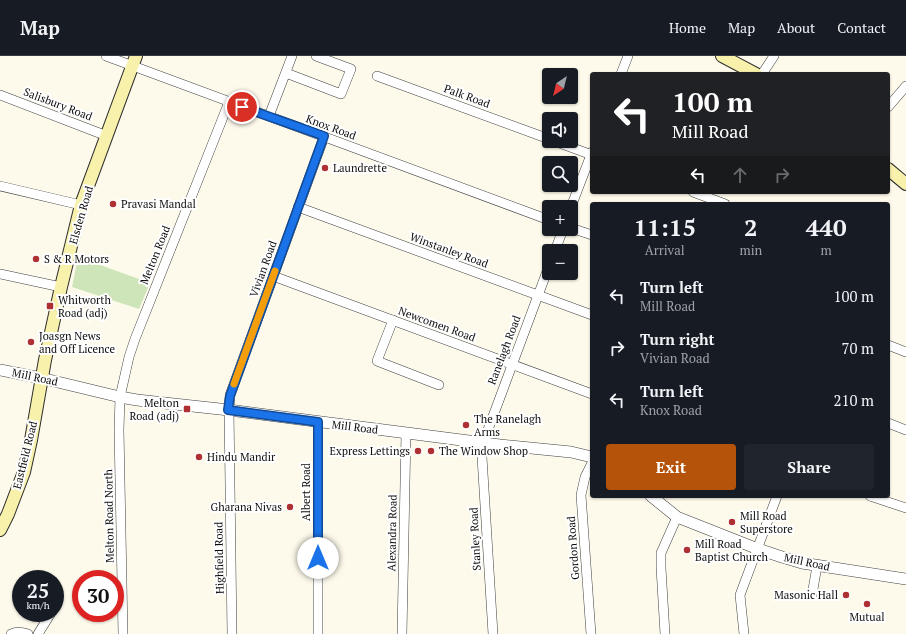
<!DOCTYPE html>
<html lang="en">
<head>
<meta charset="utf-8">
<style>
	body { margin:0; font-family:"PT Serif",serif; background:#20242c; color:#f1f3f6; height:100vh; display:flex; flex-direction:column; font-size:15px; white-space:nowrap }
	* { box-sizing:border-box; margin:0 }
	p { font-size:13px; color:#9ea1a6 }
	.icon { flex:none; width:22px; height:22px; fill:none; stroke:currentColor; stroke-width:2; stroke-linecap:round; stroke-linejoin:round }
	.map { position:relative; flex:1; overflow:hidden }
	.drawer { position:absolute; left:590px; top:146px; width:300px; height:296px; display:flex; flex-direction:column; background:#171b24; border-radius:4px; box-shadow:0 1px 3px #0004 }
	.drawer>* { flex:none }
	.hud { position:absolute; left:590px; top:16px; width:300px; height:122px; border-radius:4px; box-shadow:0 1px 3px #0004; background:#202124; color:#fff; overflow:hidden }
	.needle { width:26px; rotate:215deg }
	.buttons { position:absolute; left:542px; top:12px; display:grid; gap:8px }
	.buttons a { display:grid; place-items:center; width:36px; height:36px; border-radius:4px; background:#171b24; box-shadow:0 1px 3px #0004; font-size:20px }
	.speed { position:absolute; left:12px; top:514px; display:flex; gap:8px; font-size:20px; font-weight:700; text-align:center }
	.speed>* { display:grid; place-content:center; width:52px; height:52px; border-radius:50%; background:#171b24; box-shadow:0 1px 3px #0004; line-height:1 }
	.speed small { font-size:10px; font-weight:400 }
	.speed .limit { border:6px solid #d22; background:#fff; color:#111 }
	.pin { position:absolute; display:grid; place-items:center; width:34px; height:34px; color:#fff; margin:-17px; border:2px solid #fff; border-radius:50%; box-shadow:0 1px 4px #0007 }
	.me { position:absolute; width:44px; margin:-22px; rotate:0deg; stroke-linejoin:round; filter:drop-shadow(0 0 3px #0008) }
	.turn { display:flex; align-items:center; gap:14px; height:84px; padding:0 16px; font-size:18px }
	.turn .icon { width:52px; height:52px; stroke-width:2.5 }
	.turn b { display:block; font-size:28px; line-height:34px }
	.lanes { display:flex; align-items:center; height:38px; padding:0 16px; background:#0003; justify-content:center; gap:20px; direction:ltr }
	.lanes .off { opacity:.35 }
	.eta { display:flex; justify-content:space-evenly; align-items:center; height:68px; text-align:center }
	.eta b { font-size:24px; font-weight:700; line-height:28px }
	.action { display:flex; gap:8px; margin-top:auto; padding:8px 16px }
	.action a { flex:1; height:46px; border-radius:4px; background:#b45309; color:#fff; font-size:16px; font-weight:700; line-height:46px; text-align:center }
	.action a+a { background:#20242c; color:#f1f3f6 }
	ul { padding:0; list-style:none }
	li { display:flex; align-items:center; gap:12px; height:52px; padding:0 16px }
	li div { flex:1 }
	li b { display:block; font-size:15px }
	li em { font-style:normal }
	header { display:flex; align-items:center; gap:24px; box-sizing:border-box; height:56px; padding:0 20px; background:#171b24; border-bottom:1px solid #363941 }
	header strong { font-size:19px }
	nav { display:flex; gap:22px; margin-inline-start:auto; font-size:14px }
	.map>svg:first-child { display:block }
	.green { fill:#cee4b9 }
	.lines { fill:none; stroke-linecap:round; stroke-linejoin:round }
	.minor-casing { stroke:#3f3f3f; stroke-width:10 }
	.tertiary-casing { stroke:#3f3f3f; stroke-width:12 }
	.secondary-casing { stroke:#2e2e2e; stroke-width:14 }
	.minor { stroke:#fff; stroke-width:9 }
	.tertiary { stroke:#fff; stroke-width:11 }
	.secondary { stroke:#f8f1ac; stroke-width:12 }
	.route-casing { stroke:#114b97; stroke-width:10 }
	.route { stroke:#1a73e8; stroke-width:7 }
	.slow { stroke:#f59e0b; stroke-width:7 }
	.poi-dot { fill:#af3033; stroke:#fff; stroke-width:1.5 }
	.labels { text-anchor:middle; stroke-width:4; stroke-linejoin:round; paint-order:stroke }
	.street-label { font-size:11px; fill:#0c0c0c; stroke:#fff }
	.poi-label { font-size:11px; fill:#0c0c0c; stroke:#fff; text-anchor:start }
</style>
</head>
<body>
<header>
<strong>Map</strong>
<nav><a>Home</a><a>Map</a><a>About</a><a>Contact</a></nav>
</header>
<div class="map">
<svg width="906" height="578" viewBox="0 0 906 578">
	<rect width="100%" height="100%" fill="#fdfaec"/>
	<path class="green" d="M78,201L150,227L139,253L72,231Z"/>
	<g class="lines">
		<defs>
			<g id="minor">
				<path d="M106,0L549,164"/>
				<path d="M286,17L341,38L351,13L316,0"/>
				<path d="M621,18L628,0"/>
				<path d="M762,18L774,0"/>
				<path d="M377,20L549,83"/>
				<path d="M0,39L107,80"/>
				<path d="M888,51L906,30"/>
				<path d="M269,60L292,0"/>
				<path d="M554,85L592,99"/>
				<path d="M0,130L81,149"/>
				<path d="M693,136L725,148"/>
				<path d="M298,151L592,259"/>
				<path d="M571,151L592,96"/>
				<path d="M571,172L592,179"/>
				<path d="M555,195L563,173"/>
				<path d="M0,218L61,231"/>
				<path d="M273,220L592,338"/>
				<path d="M393,264L377,305L439,329"/>
				<path d="M888,289L906,296"/>
				<path d="M888,367L906,374"/>
				<path d="M870,440L906,452"/>
				<path d="M812,539L817,510"/>
				<path d="M11,578C17,575 22,576 28,578"/>
				<path d="M38,578L51,557"/>
				<path d="M123,578L119,374L120,341L129,301L135,283L229,46"/>
				<path d="M232,578L229,354L230,339L324,81"/>
				<path d="M318,578V366"/>
				<path d="M402,578L406,377"/>
				<path d="M493,578L482,401L483,387L549,210"/>
				<path d="M591,578L581,439L585,421L592,407"/>
				<path d="M665,578L661,512V497L677,461"/>
				<path d="M744,578L740,539L777,440"/>
			</g>
			<g id="tertiary">
				<path d="M0,314L41,322L120,341L137,344L229,354L500,389L571,396L592,401"/>
				<path d="M651,440L677,461L758,493L782,501L802,507L906,523"/>
			</g>
			<g id="secondary">
				<path d="M722,0L756,18"/>
				<path d="M888,113L906,128"/>
				<path d="M0,474L8,458L24,416L31,384L45,304L61,231L81,149L136,0"/>
			</g>
		</defs>
		<use href="#minor" class="minor-casing"/>
		<use href="#tertiary" class="tertiary-casing"/>
		<use href="#secondary" class="secondary-casing"/>
		<use href="#minor" class="minor"/>
		<use href="#tertiary" class="tertiary"/>
		<use href="#secondary" class="secondary"/>
	</g>
	<g class="lines">
		<defs>
			<path id="route" d="M242,51L324,80L230,340L228,354L318,366V502"/>
		</defs>
		<use href="#route" class="route-casing"/>
		<use href="#route" class="route"/>
		<path class="slow" d="M234,328L275,215"/>
	</g>
	<g class="poi-dot">
		<circle cx="325" cy="112" r="4"/>
		<circle cx="113" cy="148" r="4"/>
		<circle cx="36" cy="203" r="4"/>
		<rect x="46" y="246" width="8" height="8" rx="2"/>
		<circle cx="31" cy="286" r="4"/>
		<rect x="183" y="349" width="8" height="8" rx="2"/>
		<circle cx="466" cy="369" r="4"/>
		<circle cx="418" cy="395" r="4"/>
		<circle cx="431" cy="395" r="4"/>
		<circle cx="199" cy="401" r="4"/>
		<circle cx="290" cy="451" r="4"/>
		<circle cx="732" cy="466" r="4"/>
		<circle cx="687" cy="494" r="4"/>
		<circle cx="846" cy="539" r="4"/>
		<circle cx="867" cy="548" r="4"/>
	</g>
	<g class="labels">
		<g class="street-label">
			<text transform="translate(467 40) rotate(20)" y="4">Palk Road</text>
			<text transform="translate(58 48) rotate(21)" y="4">Salisbury Road</text>
			<text transform="translate(331 71) rotate(20)" y="4">Knox Road</text>
			<text transform="translate(81 159) rotate(-74)" y="4">Elsden Road</text>
			<text transform="translate(449 194) rotate(20)" y="4">Winstanley Road</text>
			<text transform="translate(155 199) rotate(-68)" y="4">Melton Road</text>
			<text transform="translate(263 213) rotate(-70)" y="4">Vivian Road</text>
			<text transform="translate(437 268) rotate(20)" y="4">Newcomen Road</text>
			<text transform="translate(504 294) rotate(-69)" y="4">Ranelagh Road</text>
			<text transform="translate(35 321) rotate(12)" y="4">Mill Road</text>
			<text transform="translate(355 371) rotate(7)" y="4">Mill Road</text>
			<text transform="translate(25 399) rotate(-76)" y="4">Eastfield Road</text>
			<text transform="translate(306 436) rotate(-90)" y="4">Albert Road</text>
			<text transform="translate(109 460) rotate(-91)" y="4">Melton Road North</text>
			<text transform="translate(392 477) rotate(-89)" y="4">Alexandra Road</text>
			<text transform="translate(475 483) rotate(-93)" y="4">Stanley Road</text>
			<text transform="translate(573 492) rotate(-94)" y="4">Gordon Road</text>
			<text transform="translate(219 502) rotate(-91)" y="4">Highfield Road</text>
			<text transform="translate(807 506) rotate(12)" y="4">Mill Road</text>
		</g>
		<g class="poi-label">
			<text x="333" y="116">Laundrette</text>
			<text x="121" y="152">Pravasi Mandal</text>
			<text x="44" y="207">S &amp; R Motors</text>
			<text x="58" y="248">Whitworth<tspan x="58" dy="13">Road (adj)</tspan></text>
			<text x="39" y="284">Joasgn News<tspan x="39" dy="13">and Off Licence</tspan></text>
			<text x="179" y="351" text-anchor="end">Melton<tspan x="179" dy="13">Road (adj)</tspan></text>
			<text x="474" y="367">The Ranelagh<tspan x="474" dy="13">Arms</tspan></text>
			<text x="410" y="399" text-anchor="end">Express Lettings</text>
			<text x="439" y="399">The Window Shop</text>
			<text x="207" y="405">Hindu Mandir</text>
			<text x="282" y="455" text-anchor="end">Gharana Nivas</text>
			<text x="740" y="464">Mill Road<tspan x="740" dy="13">Superstore</tspan></text>
			<text x="695" y="492">Mill Road<tspan x="695" dy="13">Baptist Church</tspan></text>
			<text x="838" y="543" text-anchor="end">Masonic Hall</text>
			<text x="867" y="565" text-anchor="middle">Mutual</text>
		</g>
	</g>
</svg>
<div class="buttons">
<a><svg class="needle" viewBox="-14 -14 28 28"><path d="M0-13l5 13h-10z" fill="#e53935"/><path d="M0 13l5-13h-10z" fill="#9ea1a6"/></svg></a>
<a><svg class="icon" aria-label="sound" viewBox="0 0 24 24"><path d="M4 9h4l5-4v14l-5-4H4zM17 9q2 3 0 6"/></svg></a>
<a><svg class="icon" aria-label="search" viewBox="0 0 24 24"><circle cx="10" cy="10" r="6"/><path d="M15 15l6 6"/></svg></a>
<a>+</a>
<a>−</a>
</div>
<div class="speed"><div>25<small>km/h</small></div><div class="limit">30</div></div>
<div class="pin" style="left:242px;top:51px;background:#d93025"><svg class="icon" aria-label="arrive" viewBox="0 0 24 24"><path d="M6 21V4h12l-3 4 3 4H6"/></svg></div>
<svg class="me" style="left:318px;top:502px" viewBox="-20 -20 40 40"><circle r="19" fill="#fff"/><path d="M0-13L10 11 0 6-10 11z" fill="#1a73e8"/></svg>
<div class="hud">
<div class="turn"><svg class="icon" aria-label="left" viewBox="0 0 24 24"><path d="M17 20v-9H6M10 6l-5 5 5 5"/></svg><div><b>100 m</b>Mill Road</div></div>
<div class="lanes"><svg class="icon" aria-label="left" viewBox="0 0 24 24"><path d="M17 20v-9H6M10 6l-5 5 5 5"/></svg><svg class="icon off" aria-label="ahead" viewBox="0 0 24 24"><path d="M12 20V5M6 11l6-6 6 6"/></svg><svg class="icon off" aria-label="right" viewBox="0 0 24 24"><path d="M7 20v-9h11M14 6l5 5-5 5"/></svg></div>
</div>
<section class="drawer">
<div class="eta">
<div><b>11:15</b><p>Arrival</p></div>
<div><b>2</b><p>min</p></div>
<div><b>440</b><p>m</p></div>
</div>
<ul>
<li><svg class="icon" aria-label="left" viewBox="0 0 24 24"><path d="M17 20v-9H6M10 6l-5 5 5 5"/></svg><div><b>Turn left</b><p>Mill Road</p></div><em>100 m</em></li>
<li><svg class="icon" aria-label="right" viewBox="0 0 24 24"><path d="M7 20v-9h11M14 6l5 5-5 5"/></svg><div><b>Turn right</b><p>Vivian Road</p></div><em>70 m</em></li>
<li><svg class="icon" aria-label="left" viewBox="0 0 24 24"><path d="M17 20v-9H6M10 6l-5 5 5 5"/></svg><div><b>Turn left</b><p>Knox Road</p></div><em>210 m</em></li>
</ul>
<div class="action"><a>Exit</a><a>Share</a></div>
</section>
</div>
</body>
</html>
